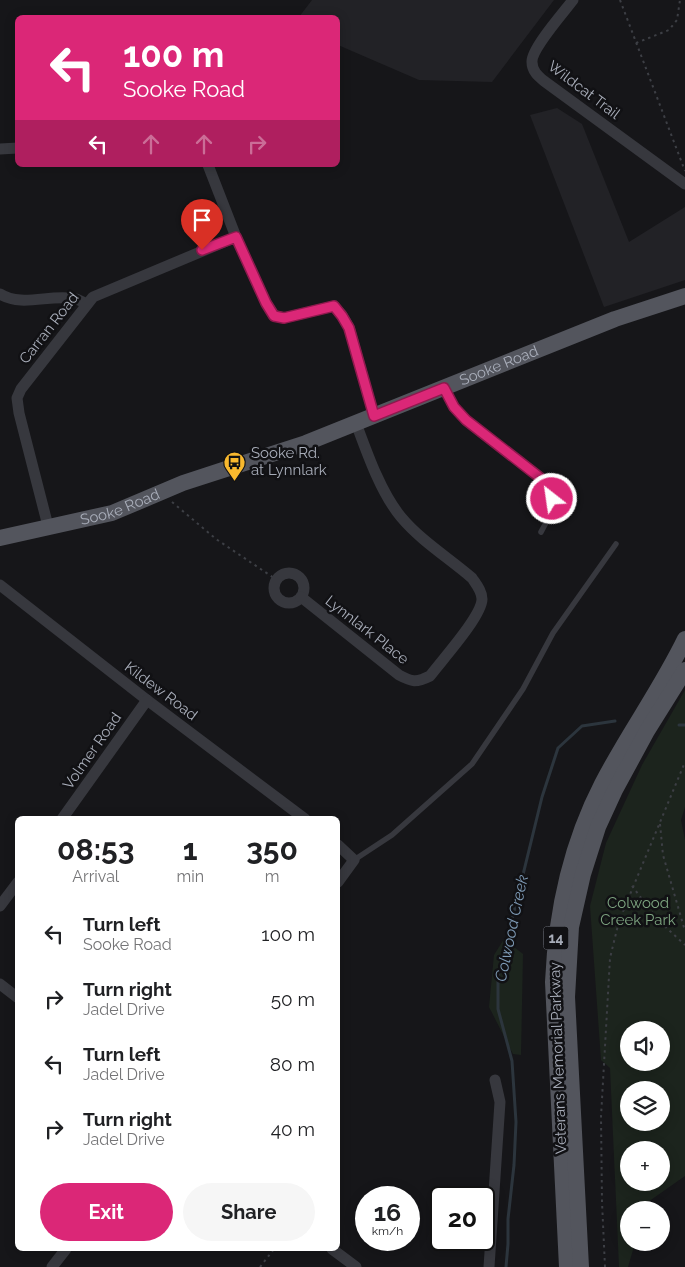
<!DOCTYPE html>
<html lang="en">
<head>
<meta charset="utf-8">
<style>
	body { margin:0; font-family:Raleway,sans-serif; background:#f6f6f6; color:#202124; height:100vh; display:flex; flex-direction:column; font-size:19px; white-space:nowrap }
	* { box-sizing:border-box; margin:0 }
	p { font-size:16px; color:#757577 }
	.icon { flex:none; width:28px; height:28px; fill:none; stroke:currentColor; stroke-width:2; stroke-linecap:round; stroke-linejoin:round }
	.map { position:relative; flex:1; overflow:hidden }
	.sheet { position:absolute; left:15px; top:816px; width:325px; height:435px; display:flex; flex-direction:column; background:#fff; border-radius:8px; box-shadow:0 2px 12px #0003 }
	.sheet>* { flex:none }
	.hud { position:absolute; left:15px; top:15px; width:325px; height:152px; border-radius:8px; box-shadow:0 2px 12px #0003; background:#db2777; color:#fff; overflow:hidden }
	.fabs { position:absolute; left:620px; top:1021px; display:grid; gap:10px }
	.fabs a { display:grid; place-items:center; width:50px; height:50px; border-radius:50%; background:#fff; box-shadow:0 2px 12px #0003; font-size:25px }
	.speed { position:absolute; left:355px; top:1186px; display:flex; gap:10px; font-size:25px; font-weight:700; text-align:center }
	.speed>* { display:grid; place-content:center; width:65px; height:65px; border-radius:50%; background:#fff; box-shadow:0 2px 12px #0003; line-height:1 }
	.speed small { font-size:12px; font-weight:400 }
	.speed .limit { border:2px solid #111; border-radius:8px; background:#fff; color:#111 }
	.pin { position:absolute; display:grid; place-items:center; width:42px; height:42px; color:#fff; margin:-51px -21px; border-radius:50% 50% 50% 0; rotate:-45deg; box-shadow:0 0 5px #0007 }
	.pin .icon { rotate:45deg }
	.me { position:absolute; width:55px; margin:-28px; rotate:330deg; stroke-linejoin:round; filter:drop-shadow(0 0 4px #0008) }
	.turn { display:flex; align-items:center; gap:18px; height:105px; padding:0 25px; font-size:22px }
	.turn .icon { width:65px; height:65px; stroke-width:2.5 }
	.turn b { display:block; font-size:35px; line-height:42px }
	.lanes { display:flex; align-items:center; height:48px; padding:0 25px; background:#0003; justify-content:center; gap:25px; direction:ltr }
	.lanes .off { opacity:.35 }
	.eta { display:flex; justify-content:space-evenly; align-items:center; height:85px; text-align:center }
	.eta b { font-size:30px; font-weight:700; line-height:35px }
	.action { display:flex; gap:10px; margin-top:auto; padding:10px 25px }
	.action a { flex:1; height:58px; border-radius:30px; background:#db2777; color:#fff; font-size:20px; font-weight:700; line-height:58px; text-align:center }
	.action a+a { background:#f6f6f6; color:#202124 }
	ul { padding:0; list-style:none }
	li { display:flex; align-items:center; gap:15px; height:65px; padding:0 25px }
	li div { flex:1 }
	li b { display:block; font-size:19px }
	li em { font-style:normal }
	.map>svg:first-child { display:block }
	.built { fill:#222226 }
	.green { fill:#1c241d; fill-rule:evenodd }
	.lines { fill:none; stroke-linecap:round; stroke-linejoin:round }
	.stream { stroke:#2c353d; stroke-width:3 }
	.path { stroke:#3d3f45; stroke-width:2; stroke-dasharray:2.5 4; stroke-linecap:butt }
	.lane { stroke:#37383e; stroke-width:5.5 }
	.street { stroke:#37383e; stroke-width:11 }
	.primary { stroke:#53555d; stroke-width:16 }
	.route-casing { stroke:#8e194d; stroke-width:12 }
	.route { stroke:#db2777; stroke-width:9 }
	.labels { text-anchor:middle; stroke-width:5; stroke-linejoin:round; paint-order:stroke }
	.shield { fill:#111114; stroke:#7b7e88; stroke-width:1 }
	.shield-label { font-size:14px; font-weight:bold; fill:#a8adb9 }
	.street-label { font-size:15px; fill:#a8adb9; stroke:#111114 }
	.poi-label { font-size:15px; fill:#a8adb9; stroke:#111114; text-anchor:start }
	.park-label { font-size:15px; fill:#7ea581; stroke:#111114 }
	.water-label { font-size:16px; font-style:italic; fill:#7e9ab5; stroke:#111114 }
</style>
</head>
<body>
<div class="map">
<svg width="685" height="1267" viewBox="0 0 685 1267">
	<rect width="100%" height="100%" fill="#161619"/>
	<g class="built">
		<path d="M312,0H554L492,82L419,80L338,45V18L299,17Z"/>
		<path d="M557,108L582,124L629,242L685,207V280L604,307L530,115Z"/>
	</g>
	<g class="green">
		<path d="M685,690V807L681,820L685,840V1176L645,1204L643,1210H629V1242L635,1243L628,1267H619L610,1068L601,1060L590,906L606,843L642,765ZM629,1030H661V1062H629ZM629,1090H661V1122H629ZM629,1150H661V1182H629Z"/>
		<path d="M504,939L523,954L521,1055L513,1054L489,1007L494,955Z"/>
	</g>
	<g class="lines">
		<g class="stream">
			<path d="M679,725H685"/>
			<path d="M506,1267L508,1244V1219L514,1165L516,1122L512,1061L498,1009V977L542,797L558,748L582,726L615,721"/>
		</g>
		<g class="path">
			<path d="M620,0L685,171"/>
			<path d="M636,43L669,30L677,20L680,0"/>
			<path d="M172,502L216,539L277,580"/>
			<path d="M660,824L663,855L685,931"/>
			<path d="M632,886L658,920L685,945"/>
			<path d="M260,1267L274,1249"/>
			<path d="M605,1267L602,1202L601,1117L610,958L619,921L685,762"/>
		</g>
		<g class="lane">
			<path d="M445,390L454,407L466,420L543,480C556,499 552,513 541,532"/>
			<path d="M354,860L392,835L472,764L523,689L553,633L616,544"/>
		</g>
		<g class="street">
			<path d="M573,0C564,12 531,49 532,62C532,71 538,76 544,81L685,184"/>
			<path d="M0,149L18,148"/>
			<path d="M208,165L236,237L266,303L274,315L284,318L334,306L342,315L349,327L374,416"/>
			<path d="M0,294C22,308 52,293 76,299C79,300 83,302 87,304"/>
			<path d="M48,526L19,413L17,398L21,389L93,297L236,237"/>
			<circle cx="289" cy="588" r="15"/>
			<path d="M0,585L147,700L305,819"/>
			<path d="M301,597L399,675C412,682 416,683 430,676C442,660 482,616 482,599C482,591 476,584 472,578C449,558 421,541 401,517C381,493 367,453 356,423"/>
			<path d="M62,819L147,700"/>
			<path d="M338,845L354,860L338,882"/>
			<path d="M0,906L18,882"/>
			<path d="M0,984L18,998"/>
			<path d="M332,1249L356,1267"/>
			<path d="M52,1267L66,1249"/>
			<path d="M489,1267L500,1102L495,1080"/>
		</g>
		<g class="primary">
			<path id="s1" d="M0,538L112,513L183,483L306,443L615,319L685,296"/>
			<path d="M567,1267L553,982C556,913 570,846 602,784C627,735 661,689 685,639"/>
			<path d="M581,1267L567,997L571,927L583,874L598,827L615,790L647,731L685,670"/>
		</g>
	</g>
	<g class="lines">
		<defs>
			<path id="route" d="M202,250L236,237L266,303L274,316L284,318L334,306L342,316L349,328L374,416L444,388L454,407L466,420L543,480L551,493L552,499"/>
		</defs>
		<use href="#route" class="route-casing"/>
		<use href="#route" class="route"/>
	</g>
	<defs>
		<symbol id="bus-pin" viewBox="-11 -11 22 30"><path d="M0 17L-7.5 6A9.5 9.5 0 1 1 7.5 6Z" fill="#f9b92e" stroke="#111114"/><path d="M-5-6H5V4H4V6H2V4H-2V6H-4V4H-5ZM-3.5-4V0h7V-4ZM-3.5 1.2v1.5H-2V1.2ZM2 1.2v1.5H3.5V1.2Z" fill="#111"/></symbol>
	</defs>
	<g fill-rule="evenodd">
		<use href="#bus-pin" x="222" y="450" width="25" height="34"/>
	</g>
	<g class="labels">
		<rect class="shield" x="543.5" y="926.5" width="25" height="23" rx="4"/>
		<g class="shield-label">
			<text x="556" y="943">14</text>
		</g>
		<g class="street-label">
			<text transform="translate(584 90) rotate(37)" y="5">Wildcat Trail</text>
			<text transform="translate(49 328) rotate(-52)" y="5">Carran Road</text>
			<text dy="5" stroke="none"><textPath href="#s1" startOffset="529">Sooke Road</textPath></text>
			<text dy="5" stroke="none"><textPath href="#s1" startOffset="124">Sooke Road</textPath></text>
			<text transform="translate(367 630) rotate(38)" y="5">Lynnlark Place</text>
			<text transform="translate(161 691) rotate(37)" y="5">Kildew Road</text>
			<text transform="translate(92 751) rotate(-55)" y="5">Volmer Road</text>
			<text transform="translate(558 1058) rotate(-92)" y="5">Veterans Memorial Parkway</text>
		</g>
		<g class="poi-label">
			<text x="251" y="458">Sooke Rd.<tspan x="251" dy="17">at Lynnlark</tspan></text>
		</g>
		<g class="park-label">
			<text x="638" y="908">Colwood<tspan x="638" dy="17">Creek Park</tspan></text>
		</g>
		<g class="water-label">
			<text transform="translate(511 928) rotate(-78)" y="6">Colwood Creek</text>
		</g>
	</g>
</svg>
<div class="fabs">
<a><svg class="icon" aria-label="sound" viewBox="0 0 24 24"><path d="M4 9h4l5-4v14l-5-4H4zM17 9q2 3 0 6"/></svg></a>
<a><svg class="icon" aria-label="layers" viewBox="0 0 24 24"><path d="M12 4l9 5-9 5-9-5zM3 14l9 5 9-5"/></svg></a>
<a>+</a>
<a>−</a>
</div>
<div class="speed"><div>16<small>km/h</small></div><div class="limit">20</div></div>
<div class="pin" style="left:202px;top:250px;background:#d93025"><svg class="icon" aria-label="arrive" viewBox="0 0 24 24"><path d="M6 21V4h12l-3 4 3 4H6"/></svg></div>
<svg class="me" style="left:552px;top:499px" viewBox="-20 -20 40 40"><circle r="17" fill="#db2777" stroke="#fff" stroke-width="3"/><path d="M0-11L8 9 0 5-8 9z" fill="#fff"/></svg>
<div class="hud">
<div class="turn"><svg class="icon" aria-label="left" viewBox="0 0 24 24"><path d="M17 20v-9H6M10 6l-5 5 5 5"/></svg><div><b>100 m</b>Sooke Road</div></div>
<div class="lanes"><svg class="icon" aria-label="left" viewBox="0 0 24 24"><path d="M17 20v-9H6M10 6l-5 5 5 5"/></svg><svg class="icon off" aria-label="ahead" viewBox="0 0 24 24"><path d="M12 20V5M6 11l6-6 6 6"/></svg><svg class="icon off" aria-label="ahead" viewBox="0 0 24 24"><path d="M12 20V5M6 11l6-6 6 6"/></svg><svg class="icon off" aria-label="right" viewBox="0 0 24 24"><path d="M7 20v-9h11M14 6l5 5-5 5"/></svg></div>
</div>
<section class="sheet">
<div class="eta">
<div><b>08:53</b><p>Arrival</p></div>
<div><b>1</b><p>min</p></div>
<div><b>350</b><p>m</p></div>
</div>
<ul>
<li><svg class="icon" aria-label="left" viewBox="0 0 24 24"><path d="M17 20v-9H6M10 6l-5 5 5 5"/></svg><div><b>Turn left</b><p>Sooke Road</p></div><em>100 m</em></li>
<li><svg class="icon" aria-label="right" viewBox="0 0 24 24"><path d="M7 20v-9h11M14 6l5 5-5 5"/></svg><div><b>Turn right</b><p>Jadel Drive</p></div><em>50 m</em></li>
<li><svg class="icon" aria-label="left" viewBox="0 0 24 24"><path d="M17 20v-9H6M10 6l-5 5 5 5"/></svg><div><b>Turn left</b><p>Jadel Drive</p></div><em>80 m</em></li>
<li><svg class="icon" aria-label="right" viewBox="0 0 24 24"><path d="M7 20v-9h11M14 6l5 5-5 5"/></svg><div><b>Turn right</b><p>Jadel Drive</p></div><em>40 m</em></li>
</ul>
<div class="action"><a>Exit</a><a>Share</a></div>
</section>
</div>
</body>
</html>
